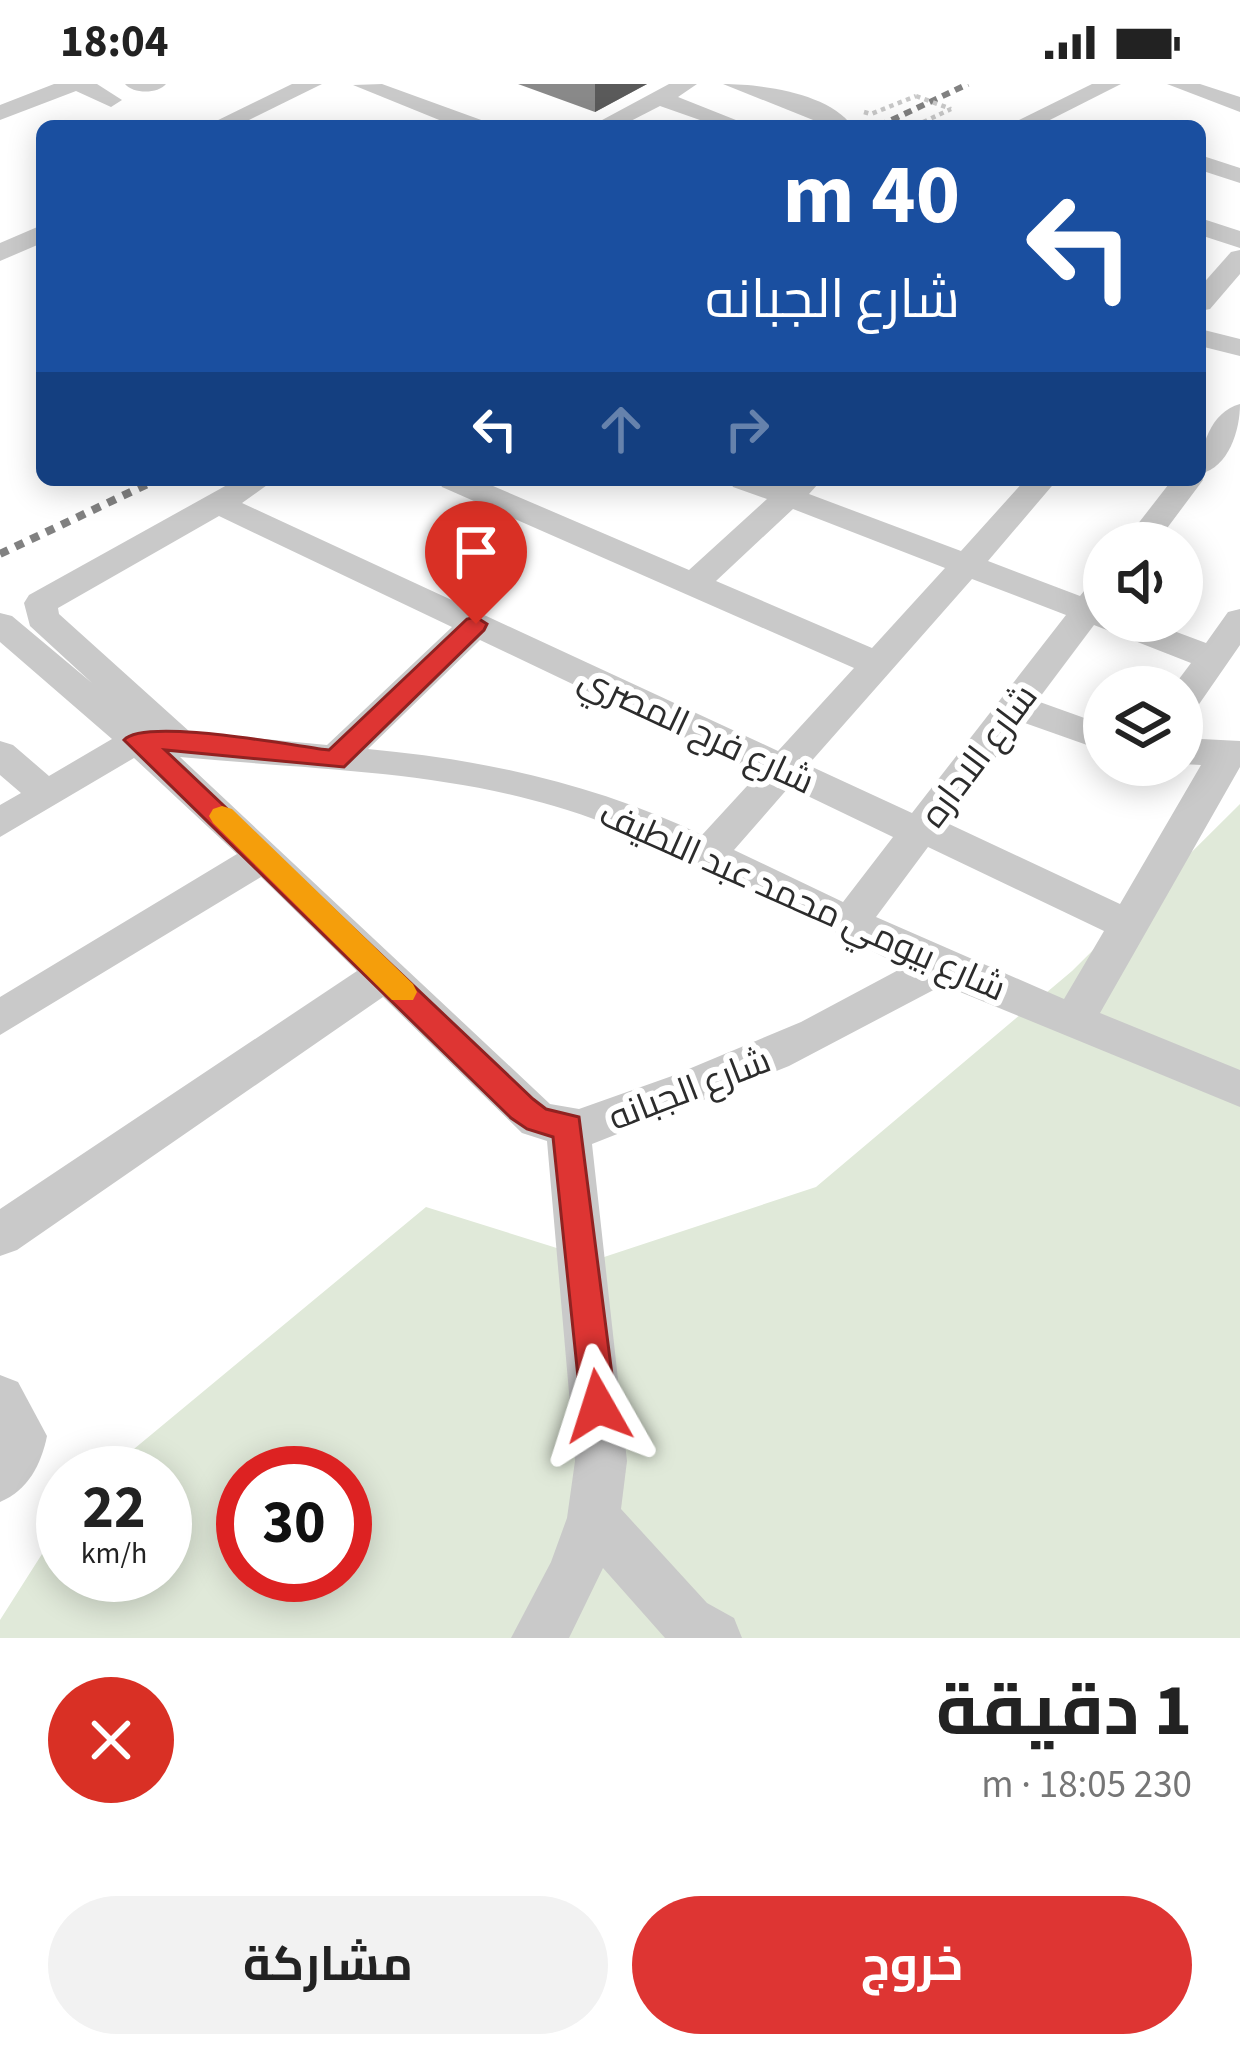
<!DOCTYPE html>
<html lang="ar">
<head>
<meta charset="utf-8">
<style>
	body { margin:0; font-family:"Source Sans 3",Cairo,sans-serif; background:#f2f2f2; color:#222; direction:rtl; height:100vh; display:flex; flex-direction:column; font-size:45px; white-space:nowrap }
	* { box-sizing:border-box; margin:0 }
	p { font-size:39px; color:#767676 }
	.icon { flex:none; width:66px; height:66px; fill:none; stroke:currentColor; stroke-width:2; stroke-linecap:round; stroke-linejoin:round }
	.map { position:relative; height:1554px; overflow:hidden; direction:ltr }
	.panel { display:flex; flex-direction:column; background:#fff; flex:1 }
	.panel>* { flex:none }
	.banner { position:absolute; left:36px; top:36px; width:1170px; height:366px; border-radius:18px; box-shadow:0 6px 30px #0003; direction:rtl; background:#1a4fa0; color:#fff; overflow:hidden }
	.fabs { position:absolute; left:1083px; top:438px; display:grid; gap:24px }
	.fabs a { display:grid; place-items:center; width:120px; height:120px; border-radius:50%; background:#fff; box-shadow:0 6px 30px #0003; font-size:60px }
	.speed { position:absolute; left:36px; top:1362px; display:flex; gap:24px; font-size:60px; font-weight:700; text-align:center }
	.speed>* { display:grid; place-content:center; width:156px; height:156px; border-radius:50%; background:#fff; box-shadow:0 6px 30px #0003; line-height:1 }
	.speed small { font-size:30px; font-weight:400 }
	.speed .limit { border:18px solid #d22; background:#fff; color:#111 }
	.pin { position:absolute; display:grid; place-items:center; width:102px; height:102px; color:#fff; margin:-123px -51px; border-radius:50% 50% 50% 0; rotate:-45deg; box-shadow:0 0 12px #0007 }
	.pin .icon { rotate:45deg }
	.me { position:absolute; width:132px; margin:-66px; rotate:354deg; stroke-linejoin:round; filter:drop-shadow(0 0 9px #0008) }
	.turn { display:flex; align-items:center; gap:42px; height:252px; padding:0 48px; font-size:54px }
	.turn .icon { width:156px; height:156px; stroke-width:2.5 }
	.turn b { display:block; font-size:84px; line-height:102px }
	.lanes { display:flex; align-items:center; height:114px; padding:0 48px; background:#0003; justify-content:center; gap:60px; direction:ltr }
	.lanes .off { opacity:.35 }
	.round { display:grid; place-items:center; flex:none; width:126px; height:126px; border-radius:63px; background:#f2f2f2 }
	.overview { display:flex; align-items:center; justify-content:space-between; height:204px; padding:0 48px }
	h1 { font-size:72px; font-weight:700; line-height:90px }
	.primary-button { display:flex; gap:24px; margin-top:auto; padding:24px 48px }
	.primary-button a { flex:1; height:138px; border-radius:72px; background:#de3533; color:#fff; font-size:48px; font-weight:700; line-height:138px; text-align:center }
	.primary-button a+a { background:#f2f2f2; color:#222 }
	.status { display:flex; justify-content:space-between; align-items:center; height:84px; padding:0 60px; background:#fff; direction:ltr }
	.status svg { height:33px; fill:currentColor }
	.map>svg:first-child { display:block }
	.green { fill:#e0e9d9; fill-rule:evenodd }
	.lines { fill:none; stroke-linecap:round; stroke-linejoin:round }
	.path { stroke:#c9c9c9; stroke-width:4.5; stroke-dasharray:4.5 4.5; stroke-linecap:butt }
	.minor { fill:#c9c9c9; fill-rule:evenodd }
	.rail-far1 { stroke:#818181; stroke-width:6; stroke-dasharray:8 6; stroke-linecap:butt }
	.rail { stroke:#818181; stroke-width:8; stroke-dasharray:9 8; stroke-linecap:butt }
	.path-bridge { stroke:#c9c9c9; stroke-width:4.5; stroke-dasharray:4.5 4.5; stroke-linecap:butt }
	.wall { fill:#898989 }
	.shaded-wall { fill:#5a5a5a }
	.route { fill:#de3533; stroke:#902221; stroke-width:3 }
	.slow { fill:#f59e0b }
	.labels { text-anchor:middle; stroke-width:12; stroke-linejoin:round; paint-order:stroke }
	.street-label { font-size:36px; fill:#2c2c2c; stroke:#fff }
</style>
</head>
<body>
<div class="status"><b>18:04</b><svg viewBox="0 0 49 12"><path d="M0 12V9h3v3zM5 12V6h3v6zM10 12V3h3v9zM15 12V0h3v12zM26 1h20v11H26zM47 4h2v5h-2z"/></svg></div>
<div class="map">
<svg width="1240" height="1554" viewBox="0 0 1240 1554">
	<rect width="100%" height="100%" fill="#fff"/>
	<path class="green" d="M1240,720V1554H0V1536L63,1437V1491H165V1389H105L426,1123L595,1176L816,1103L1072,887ZM243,1389H345V1491H243Z"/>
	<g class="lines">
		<g class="path">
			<path d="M864,28L871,30L916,12"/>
			<path d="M915,42L951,25"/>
		</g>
		<g class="minor">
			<path d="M54,0H97L122,16L111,23L76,7L0,36V21Z"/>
			<path d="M125,0H166C158,10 133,10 125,0Z"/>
			<path d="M292,0H322L237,42H206Z"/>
			<path d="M382,0L484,37L488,42H454L353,1Z"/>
			<path d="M669,0H697L678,13L751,42H717L660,22L621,42H591Z"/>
			<path d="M723,0C761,0 829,9 852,42H828Z"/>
			<path d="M1092,0H1121L1038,42H1007Z"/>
			<path d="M1167,0H1200L1240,13V28Z"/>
			<path d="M1200,71L1240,84V99L1200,86Z"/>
			<path d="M1200,134L1240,147V164L1200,151Z"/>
			<path d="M42,141V159L0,177V159Z"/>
			<path d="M1240,166V190L1210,225L1200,227V203L1231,168Z"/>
			<path d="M1200,245L1240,255V272L1200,262Z"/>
			<path d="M1240,320C1240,346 1229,383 1200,390C1200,364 1210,328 1240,320Z"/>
			<path d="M1200,391L1203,396L1156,459H1123L1172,396H1200Z"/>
			<path d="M236,396H274L242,419L778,667L854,584L442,403L438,396H479L689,486L767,415L733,403L729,396L784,400L815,396L818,400L809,410L961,467L1025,396H1057L988,477L1080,512L1092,497L1104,493V537H1147L1206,559L1228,528L1240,525V561L1195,626L1182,629V603H1173L1191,579L1094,541L1037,617L1104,641V667L1022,638L947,739L1120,820L1201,681L1182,680V654L1240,657V683L1100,929L1240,986V1023L943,901L789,982L592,1060L627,1377L621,1425L707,1519L734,1534L742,1554H665L603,1484L569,1554H511L551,1478L567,1434L575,1377L547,1057L522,1049L383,913L17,1166L0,1172V1125L357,887L261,793L0,951V913L237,770L134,674L0,753V721L21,709L0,691V657L13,661L49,692L112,655L0,558V529L12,532L92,599L30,542L24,519L29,511ZM793,425L945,484L872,564L716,497ZM219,432L452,543L327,661L190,648L59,530L58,524ZM972,495L1066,531L912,729L808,681ZM480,556L759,689L702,751C595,700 486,676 368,665ZM180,673C304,685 434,686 554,722C673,757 792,828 904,883L801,938L672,992L579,1025L550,1020ZM789,703L893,753L843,818L734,766ZM928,763L1104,847L1064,915L876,833Z"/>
			<path d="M0,1291L18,1298L47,1352C41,1381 28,1406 0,1418Z"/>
		</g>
		<path class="rail-far1" d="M879,42L968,0"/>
		<path class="rail" d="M0,470L156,396"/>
		<path class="path-bridge" d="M916,12L951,25"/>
	</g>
	<path class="wall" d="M518,0H647L595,28Z"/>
	<path class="shaded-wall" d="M595,0H647L595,28Z"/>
	<path class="route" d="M476,533L487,540L484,546L344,683L165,666L533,1015L546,1025L579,1033L616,1322L611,1334L598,1339L586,1334L581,1322L553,1053L527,1045L511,1034L124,656C144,633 294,662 329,666L467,535Z"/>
	<path class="slow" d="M222,722L232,725L413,900L417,908L413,916H392L213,739L209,732L213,725Z"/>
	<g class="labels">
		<g class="street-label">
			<text transform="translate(697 645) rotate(25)" y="13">شارع فرح المصري</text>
			<text transform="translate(978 671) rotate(-53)" y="13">شارع الاداره</text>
			<text transform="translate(803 816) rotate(24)" y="13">شارع بيومي محمد عبد اللطيف</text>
			<text transform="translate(689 1004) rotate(-21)" y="13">شارع الجبانه</text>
		</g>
	</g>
</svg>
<div class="fabs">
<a><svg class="icon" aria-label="sound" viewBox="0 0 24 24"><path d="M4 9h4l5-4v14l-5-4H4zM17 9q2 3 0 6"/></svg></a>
<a><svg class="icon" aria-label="layers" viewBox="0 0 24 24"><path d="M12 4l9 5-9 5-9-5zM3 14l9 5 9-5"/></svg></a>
</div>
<div class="speed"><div>22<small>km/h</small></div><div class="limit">30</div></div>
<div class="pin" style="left:476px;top:540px;background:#d93025"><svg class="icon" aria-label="arrive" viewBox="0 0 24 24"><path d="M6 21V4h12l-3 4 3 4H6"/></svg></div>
<svg class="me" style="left:598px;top:1322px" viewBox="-20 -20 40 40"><path d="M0-17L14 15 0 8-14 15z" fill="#de3533" stroke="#fff" stroke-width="4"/></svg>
<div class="banner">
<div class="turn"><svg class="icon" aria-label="left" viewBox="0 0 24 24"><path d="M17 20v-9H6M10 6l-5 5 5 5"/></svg><div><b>40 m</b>شارع الجبانه</div></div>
<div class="lanes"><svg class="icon" aria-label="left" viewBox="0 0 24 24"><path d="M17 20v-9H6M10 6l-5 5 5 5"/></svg><svg class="icon off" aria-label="ahead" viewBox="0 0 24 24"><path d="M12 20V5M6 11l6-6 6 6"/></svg><svg class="icon off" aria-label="right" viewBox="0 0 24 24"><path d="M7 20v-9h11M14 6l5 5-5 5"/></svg></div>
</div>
</div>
<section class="panel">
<div class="overview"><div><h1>1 دقيقة</h1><p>230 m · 18:05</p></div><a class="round" style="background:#d93025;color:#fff"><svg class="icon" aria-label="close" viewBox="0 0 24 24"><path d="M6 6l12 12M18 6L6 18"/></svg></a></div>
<div class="primary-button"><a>خروج</a><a>مشاركة</a></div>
</section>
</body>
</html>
